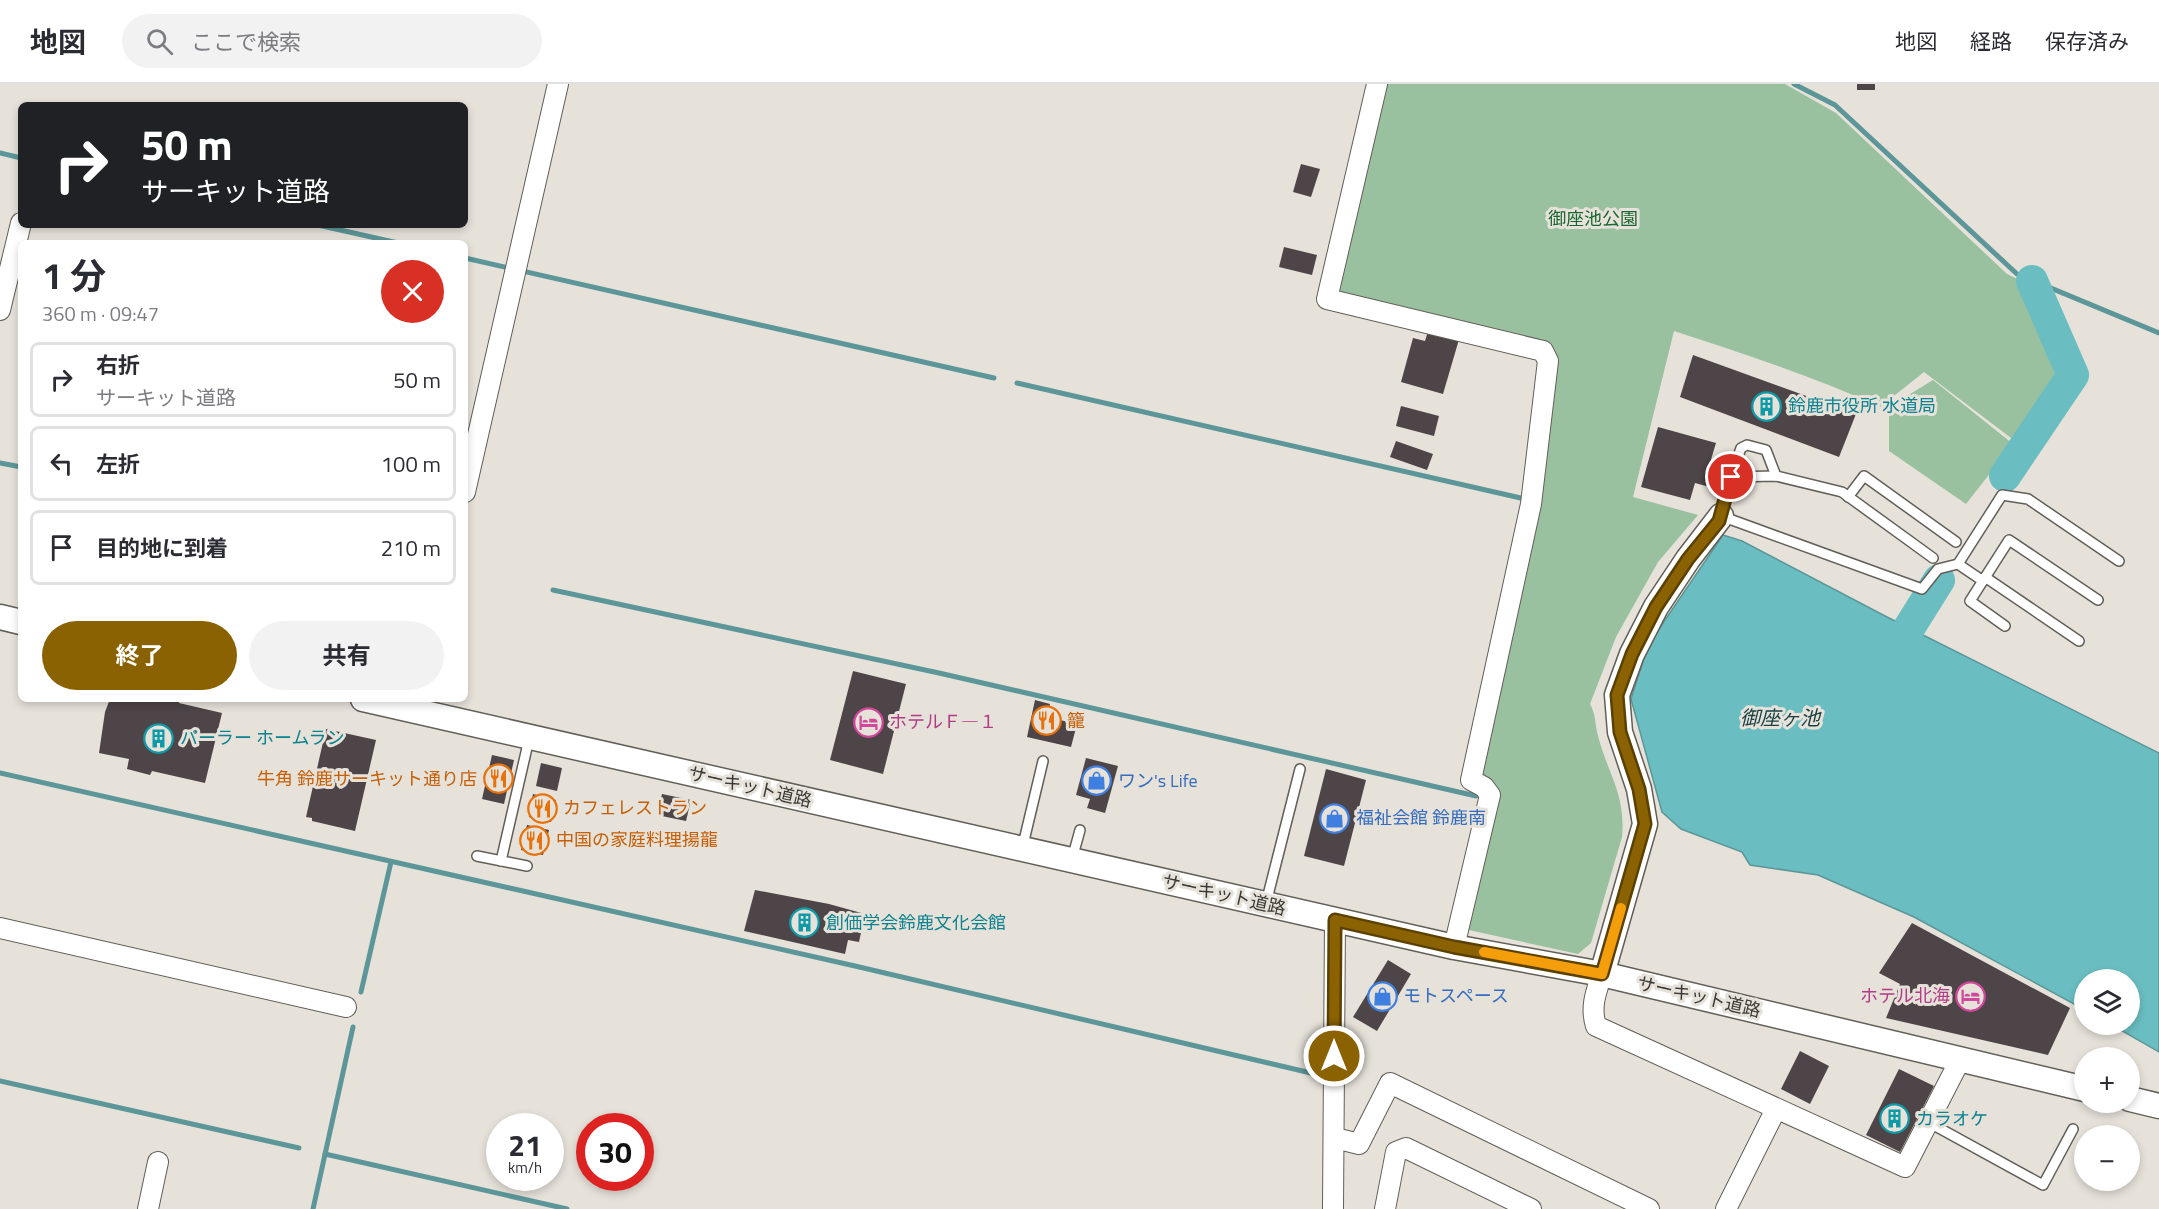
<!DOCTYPE html>
<html lang="ja">
<head>
<meta charset="utf-8">
<style>
	body { margin:0; font-family:"Titillium Web","Noto Sans JP",sans-serif; background:#f2f2f3; color:#2b2b33; height:100vh; display:flex; flex-direction:column; font-size:22px; white-space:nowrap }
	* { box-sizing:border-box; margin:0 }
	p { font-size:20px; color:#7c7c81 }
	.icon { flex:none; width:33px; height:33px; fill:none; stroke:currentColor; stroke-width:2; stroke-linecap:round; stroke-linejoin:round }
	.map { position:relative; flex:1; overflow:hidden }
	.panel { position:absolute; left:18px; top:156px; width:450px; height:462px; display:flex; flex-direction:column; background:#fff; border-radius:9px; box-shadow:0 3px 9px #0003 }
	.panel>* { flex:none }
	.hud { position:absolute; left:18px; top:18px; width:450px; height:126px; border-radius:9px; box-shadow:0 3px 9px #0003; background:#202124; color:#fff; overflow:hidden }
	.buttons { position:absolute; left:2074px; top:885px; display:grid; gap:12px }
	.buttons a { display:grid; place-items:center; width:66px; height:66px; border-radius:50%; background:#fff; box-shadow:0 3px 9px #0003; font-size:30px }
	.speed { position:absolute; left:486px; top:1029px; display:flex; gap:12px; font-size:30px; font-weight:700; text-align:center }
	.speed>* { display:grid; place-content:center; width:78px; height:78px; border-radius:50%; background:#fff; box-shadow:0 3px 9px #0003; line-height:1 }
	.speed small { font-size:15px; font-weight:400 }
	.speed .limit { border:9px solid #d22; background:#fff; color:#111 }
	.pin { position:absolute; display:grid; place-items:center; width:51px; height:51px; color:#fff; margin:-26px; border:3px solid #fff; border-radius:50%; box-shadow:0 2px 6px #0007 }
	.me { position:absolute; width:66px; margin:-33px; rotate:0deg; stroke-linejoin:round; filter:drop-shadow(0 0 4px #0008) }
	.turn { display:flex; align-items:center; gap:21px; height:126px; padding:0 24px; font-size:27px }
	.turn .icon { width:78px; height:78px; stroke-width:2.5 }
	.turn b { display:block; font-size:42px; line-height:51px }
	.round { display:grid; place-items:center; flex:none; width:63px; height:63px; border-radius:32px; background:#f2f2f3 }
	.overview { display:flex; align-items:center; justify-content:space-between; height:102px; padding:0 24px }
	h1 { font-size:36px; font-weight:700; line-height:45px }
	.button { display:flex; gap:12px; margin-top:auto; padding:12px 24px }
	.button a { flex:1; height:69px; border-radius:36px; background:#8b6202; color:#fff; font-size:24px; font-weight:700; line-height:69px; text-align:center }
	.button a+a { background:#f2f2f3; color:#2b2b33 }
	ul { padding:0; list-style:none }
	li { display:flex; align-items:center; gap:18px; height:75px; margin:0 12px 9px; padding:0 12px; border:3px solid #e1e1e2; border-radius:9px }
	li div { flex:1 }
	li b { display:block; font-size:22px }
	li em { font-style:normal }
	header { display:flex; align-items:center; gap:36px; box-sizing:border-box; height:84px; padding:0 30px; background:#fff; border-bottom:2px solid #e1e1e2 }
	header strong { font-size:28px }
	nav { display:flex; gap:33px; margin-inline-start:auto; font-size:21px }
	.search { width:420px; height:54px; background:#f2f2f3; display:flex; align-items:center; gap:15px; box-sizing:border-box; padding:0 21px; border-radius:33px; color:#7c7c81; font-size:22px }
	.map>svg:first-child { display:block }
	.green { fill:#99c09f }
	.water { fill:#6abec2; stroke:#5c9698; stroke-width:1.5 }
	.lines { fill:none; stroke-linecap:round; stroke-linejoin:round }
	.stream { stroke:#5c9698; stroke-width:5 }
	.river { stroke:#6abec2; stroke-width:32 }
	.building { fill:#4d4547 }
	.service-casing { stroke:#625f58; stroke-width:12 }
	.minor-casing { stroke:#625f58; stroke-width:22 }
	.tertiary-casing { stroke:#625f58; stroke-width:27 }
	.service { stroke:#fff; stroke-width:9 }
	.minor { stroke:#fff; stroke-width:20 }
	.tertiary { stroke:#fff; stroke-width:24 }
	.route-casing { stroke:#5a4001; stroke-width:15 }
	.route { stroke:#8b6202; stroke-width:10 }
	.slow { stroke:#f59e0b; stroke-width:10 }
	.labels { text-anchor:middle; stroke-width:6; stroke-linejoin:round; paint-order:stroke }
	.park-label { font-size:18px; fill:#1a6732; stroke:#e6e2da }
	.culture-label { font-size:18px; fill:#0d838f; stroke:#e6e2da; text-anchor:start }
	.food-label { font-size:18px; fill:#c56008; stroke:#e6e2da; text-anchor:start }
	.hotel-label { font-size:18px; fill:#b23c85; stroke:#e6e2da; text-anchor:start }
	.shop-label { font-size:18px; fill:#366cbe; stroke:#e6e2da; text-anchor:start }
	.street-label { font-size:18px; fill:#3a3835; stroke:#e6e2da }
	.water-label { font-size:20px; font-style:italic; fill:#194143; stroke:#e6e2da }
</style>
</head>
<body>
<header>
<strong>地図</strong>
<div class="search"><svg class="icon" aria-label="search" viewBox="0 0 24 24"><circle cx="10" cy="10" r="6"/><path d="M15 15l6 6"/></svg>ここで検索</div>
<nav><a>地図</a><a>経路</a><a>保存済み</a></nav>
</header>
<div class="map">
<svg width="2159" height="1125" viewBox="0 0 2159 1125">
	<rect width="100%" height="100%" fill="#e6e2da"/>
	<g class="green">
		<path d="M1381,0H1785L1836,29L2007,190L2030,201L2028,212L2038,224L2067,291L2019,360L1924,288L1880,323C1813,292 1744,270 1674,247L1633,413L1698,431L1658,478L1616,553L1590,620C1596,631 1595,641 1598,652C1608,690 1626,711 1622,753L1591,859L1578,870L1464,845L1482,695L1479,688L1556,276L1341,215L1334,203Z"/>
		<path d="M1933,296L2013,360L1966,420L1889,367V323Z"/>
	</g>
	<path class="water" d="M1723,451L1742,457L1887,533L2159,669V968L2112,941L2130,940V896H2085V926L1914,833L1818,791L1750,781L1742,768L1681,745L1662,728L1631,615L1648,561Z"/>
	<g class="lines">
		<g class="stream">
			<path d="M1794,0L1835,21L2017,190L2159,249"/>
			<path d="M0,69L21,74"/>
			<path d="M318,141L398,159"/>
			<path d="M465,174L994,294"/>
			<path d="M1017,299L1525,415"/>
			<path d="M0,379L21,383"/>
			<path d="M553,506L939,589L1476,712"/>
			<path d="M0,689L855,882L1328,993"/>
			<path d="M361,908L391,778"/>
			<path d="M0,997L299,1064"/>
			<path d="M325,1070L567,1125"/>
			<path d="M313,1125L353,943"/>
		</g>
		<g class="river">
			<path d="M2005,392L2073,291L2032,197"/>
			<path d="M1909,544L1939,496"/>
		</g>
	</g>
	<g class="building">
		<rect x="1857" y="0" width="18" height="6"/>
		<path d="M1301,80L1320,85L1311,113L1293,108Z"/>
		<path d="M1284,163L1317,171L1312,191L1279,183Z"/>
		<path d="M1429,244L1460,252L1443,310L1401,298L1413,254L1425,257Z"/>
		<path d="M1693,271L1856,330L1839,373L1680,313Z"/>
		<path d="M1401,322L1439,332L1434,352L1396,342Z"/>
		<path d="M1658,343L1716,359L1707,389L1711,390L1706,402L1695,399L1690,416L1641,403Z"/>
		<path d="M1396,357L1433,370L1427,386L1390,373Z"/>
		<path d="M853,587L906,600L883,690L830,676Z"/>
		<path d="M110,615H180L179,619L222,629L205,699L152,687L150,691L127,685L129,675L99,669L105,628Z"/>
		<path d="M1035,616L1050,620L1047,633L1077,640L1071,663L1027,653Z"/>
		<path d="M326,645L376,656L355,747L312,737V734L306,733Z"/>
		<path d="M492,671L514,676L504,720L482,715Z"/>
		<path d="M1086,674L1118,682L1105,729L1087,724L1090,715L1076,711Z"/>
		<path d="M541,679L562,684L557,707L536,702Z"/>
		<path d="M1326,685L1366,696L1344,782L1304,772Z"/>
		<path d="M533,710L556,716L551,738L529,733Z"/>
		<path d="M662,710L691,716L686,737L657,731Z"/>
		<path d="M527,741L549,746L543,771L521,766Z"/>
		<path d="M755,806L829,820L865,830L859,858L848,856L845,870L744,847Z"/>
		<path d="M1912,839L2070,924L2048,971L1886,934L1900,900L1879,889Z"/>
		<path d="M1388,876L1411,890L1377,947L1353,933Z"/>
		<path d="M1800,967L1829,982L1810,1020L1781,1005Z"/>
		<path d="M1899,985L1934,1002L1900,1068L1866,1051Z"/>
	</g>
	<g class="lines">
		<defs>
			<g id="service">
				<path d="M1731,393L1741,364L1747,361L1766,366L1776,392"/>
				<path d="M1848,413L1864,392L1956,458"/>
				<path d="M1933,474L1842,408L1776,392L1731,393L1721,432L1922,505L1938,485L1958,480L2002,411L2028,415L2119,477"/>
				<path d="M1958,480L1983,497"/>
				<path d="M1985,493L2079,557"/>
				<path d="M2005,542L1970,517L2009,456L2098,516"/>
				<path d="M1022,765L1043,677"/>
				<path d="M477,772L527,782"/>
				<path d="M1072,775L1080,746"/>
				<path d="M501,777L529,655"/>
				<path d="M1266,819L1300,685"/>
				<path d="M1928,1038L2043,1101L2073,1045"/>
			</g>
			<g id="minor">
				<path d="M1377,0L1327,215L1543,267L1548,277L1531,420L1471,696L1484,703L1490,711L1454,863"/>
				<path d="M0,226L21,139"/>
				<path d="M465,408L558,0"/>
				<path d="M0,844L346,923"/>
				<path d="M1602,890C1596,908 1590,923 1596,942L1905,1083L1960,976"/>
				<path d="M1335,1054L1359,1060L1390,999L1649,1125"/>
				<path d="M148,1125L158,1078"/>
				<path d="M1333,1125L1335,836"/>
				<path d="M1385,1125L1396,1068L1406,1064L1531,1125"/>
				<path d="M1726,1125L1776,1025"/>
			</g>
			<g id="tertiary">
				<path d="M0,533L21,538"/>
				<path d="M363,615L1454,863L1602,890L2085,1005"/>
				<path d="M1602,890L1645,740L1639,705L1620,648L1617,611L1632,570L1656,523L1688,475L1721,432"/>
				<path d="M2130,1015L2159,1022"/>
			</g>
		</defs>
		<use href="#service" class="service-casing"/>
		<use href="#minor" class="minor-casing"/>
		<use href="#tertiary" class="tertiary-casing"/>
		<use href="#service" class="service"/>
		<use href="#minor" class="minor"/>
		<use href="#tertiary" class="tertiary"/>
	</g>
	<g class="lines">
		<defs>
			<path id="route" d="M1334,972L1335,836L1454,863L1602,890L1645,740L1639,705L1620,648L1617,611L1632,570L1656,523L1688,475L1719,437L1731,393"/>
		</defs>
		<use href="#route" class="route-casing"/>
		<use href="#route" class="route"/>
		<path class="slow" d="M1484,868L1602,890L1621,824"/>
	</g>
	<defs>
		<symbol id="building-ring" viewBox="-11 -11 22 22"><circle r="9.5" fill="#e6e2da" stroke="#0f9aa8" stroke-width="1.5"/><path d="M-4-6H4V6H1V3H-1V6H-4ZM-2.5-4.3h1.7v1.8h-1.7ZM.8-4.3h1.7v1.8H.8ZM-2.5-1h1.7V.8h-1.7ZM.8-1h1.7V.8H.8Z" fill="#0f9aa8"/></symbol>
		<symbol id="restaurant-ring" viewBox="-11 -11 22 22"><circle r="9.5" fill="#e6e2da" stroke="#e8710a" stroke-width="1.5"/><path d="M-5-6h1v4h1v-4h1v4h1v-4h1v5L-1.5 .5V6h-2V.5L-5-1ZM5-6V6H3V1.5H1.5Q1.5-4 5-6Z" fill="#e8710a"/></symbol>
		<symbol id="hotel-ring" viewBox="-11 -11 22 22"><circle r="9.5" fill="#e6e2da" stroke="#d1479c" stroke-width="1.5"/><path d="M-6-4.5h1.5V1H6V5H4.5V3h-9V5H-6ZM-4 0a1.8 1.8 0 1 1 3.6 0ZM.5 0V-2.5h3Q6-2.5 6 0Z" fill="#d1479c"/></symbol>
		<symbol id="shop-ring" viewBox="-11 -11 22 22"><circle r="9.5" fill="#e6e2da" stroke="#3f7fe0" stroke-width="1.5"/><path d="M-5-2.5h2.3a2.7 3.5 0 0 1 5.4 0H5L5.5 6h-11ZM-1.5-2.5h3a1.5 2.3 0 0 0-3 0Z" fill="#3f7fe0"/></symbol>
	</defs>
	<g fill-rule="evenodd">
		<use href="#building-ring" x="1750" y="306" width="33" height="33"/>
		<use href="#restaurant-ring" x="1030" y="620" width="33" height="33"/>
		<use href="#hotel-ring" x="852" y="622" width="33" height="33"/>
		<use href="#building-ring" x="142" y="638" width="33" height="33"/>
		<use href="#restaurant-ring" x="482" y="678" width="33" height="33"/>
		<use href="#shop-ring" x="1080" y="680" width="33" height="33"/>
		<use href="#restaurant-ring" x="526" y="708" width="33" height="33"/>
		<use href="#shop-ring" x="1318" y="718" width="33" height="33"/>
		<use href="#restaurant-ring" x="518" y="740" width="33" height="33"/>
		<use href="#building-ring" x="788" y="822" width="33" height="33"/>
		<use href="#shop-ring" x="1366" y="896" width="33" height="33"/>
		<use href="#hotel-ring" x="1954" y="896" width="33" height="33"/>
		<use href="#building-ring" x="1878" y="1018" width="33" height="33"/>
	</g>
	<g class="labels">
		<g class="park-label">
			<text x="1593" y="141">御座池公園</text>
		</g>
		<g class="culture-label">
			<text x="1788" y="328">鈴鹿市役所 水道局</text>
			<text x="180" y="660">パーラー ホームラン</text>
			<text x="826" y="845">創価学会鈴鹿文化会館</text>
			<text x="1916" y="1041">カラオケ</text>
		</g>
		<g class="food-label">
			<text x="1067" y="643">籠</text>
			<text x="477" y="701" text-anchor="end">牛角 鈴鹿サーキット通り店</text>
			<text x="563" y="730">カフェレストラン</text>
			<text x="556" y="762">中国の家庭料理揚龍</text>
		</g>
		<g class="hotel-label">
			<text x="889" y="644">ホテルＦ―１</text>
			<text x="1950" y="918" text-anchor="end">ホテル北海</text>
		</g>
		<g class="shop-label">
			<text x="1118" y="703">ワン's Life</text>
			<text x="1356" y="740">福祉会館 鈴鹿南</text>
			<text x="1403" y="918">モトスペース</text>
		</g>
		<g class="street-label">
			<text transform="translate(750 703) rotate(13)" y="6">サーキット道路</text>
			<text transform="translate(1224 811) rotate(13)" y="6">サーキット道路</text>
			<text transform="translate(1699 913) rotate(13)" y="6">サーキット道路</text>
		</g>
		<g class="water-label">
			<text x="1780" y="641">御座ヶ池</text>
		</g>
	</g>
</svg>
<div class="buttons">
<a><svg class="icon" aria-label="layers" viewBox="0 0 24 24"><path d="M12 4l9 5-9 5-9-5zM3 14l9 5 9-5"/></svg></a>
<a>+</a>
<a>−</a>
</div>
<div class="speed"><div>21<small>km/h</small></div><div class="limit">30</div></div>
<div class="pin" style="left:1731px;top:393px;background:#d93025"><svg class="icon" aria-label="arrive" viewBox="0 0 24 24"><path d="M6 21V4h12l-3 4 3 4H6"/></svg></div>
<svg class="me" style="left:1334px;top:972px" viewBox="-20 -20 40 40"><circle r="17" fill="#8b6202" stroke="#fff" stroke-width="3"/><path d="M0-11L8 9 0 5-8 9z" fill="#fff"/></svg>
<div class="hud">
<div class="turn"><svg class="icon" aria-label="right" viewBox="0 0 24 24"><path d="M7 20v-9h11M14 6l5 5-5 5"/></svg><div><b>50 m</b>サーキット道路</div></div>
</div>
<section class="panel">
<div class="overview"><div><h1>1 分</h1><p>360 m · 09:47</p></div><a class="round" style="background:#d93025;color:#fff"><svg class="icon" aria-label="close" viewBox="0 0 24 24"><path d="M6 6l12 12M18 6L6 18"/></svg></a></div>
<ul>
<li><svg class="icon" aria-label="right" viewBox="0 0 24 24"><path d="M7 20v-9h11M14 6l5 5-5 5"/></svg><div><b>右折</b><p>サーキット道路</p></div><em>50 m</em></li>
<li><svg class="icon" aria-label="left" viewBox="0 0 24 24"><path d="M17 20v-9H6M10 6l-5 5 5 5"/></svg><div><b>左折</b></div><em>100 m</em></li>
<li><svg class="icon" aria-label="arrive" viewBox="0 0 24 24"><path d="M6 21V4h12l-3 4 3 4H6"/></svg><div><b>目的地に到着</b></div><em>210 m</em></li>
</ul>
<div class="button"><a>終了</a><a>共有</a></div>
</section>
</div>
</body>
</html>
